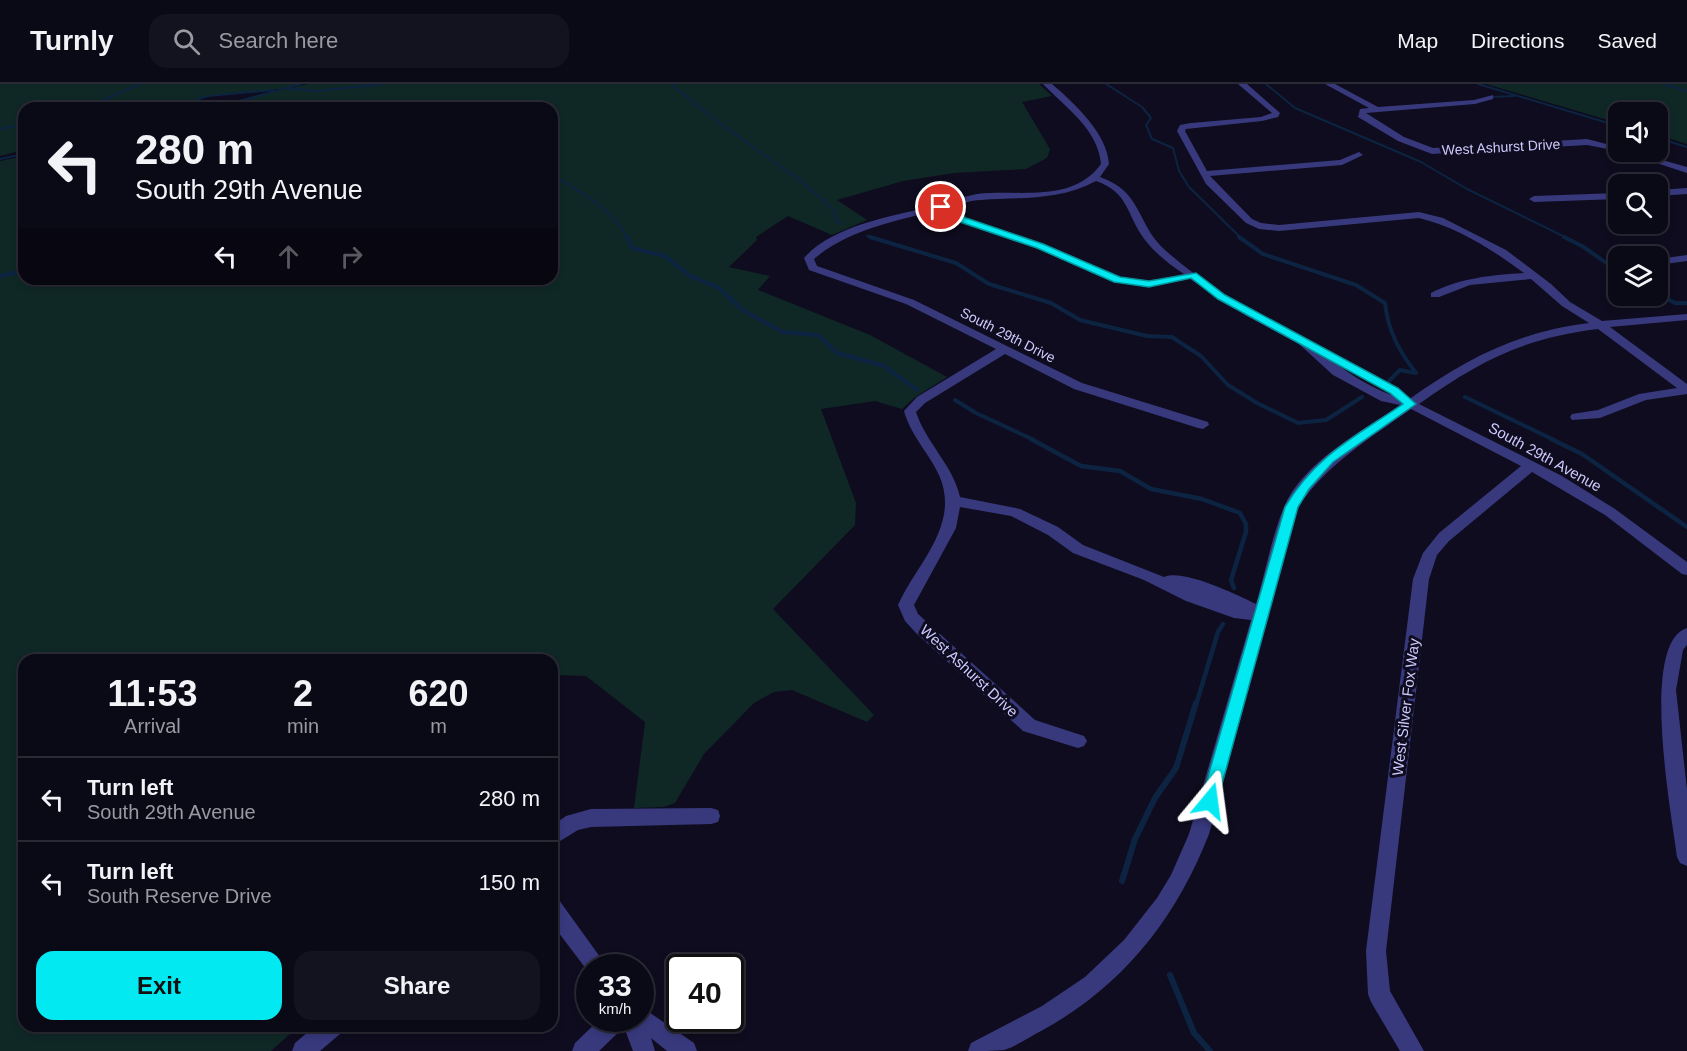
<!DOCTYPE html>
<html lang="en">
<head>
<meta charset="utf-8">
<style>
	body { margin:0; font-family:Arial,sans-serif; background:#13121f; color:#f1f3f6; height:100vh; display:flex; flex-direction:column; font-size:22px; white-space:nowrap }
	* { box-sizing:border-box; margin:0 }
	p { font-size:20px; color:#999aa1 }
	.icon { flex:none; width:33px; height:33px; fill:none; stroke:currentColor; stroke-width:2; stroke-linecap:round; stroke-linejoin:round }
	.map { position:relative; flex:1; overflow:hidden }
	.sheet { position:absolute; left:18px; top:570px; width:540px; height:378px; display:flex; flex-direction:column; background:#0a0916; border-radius:18px; box-shadow:0 3px 9px #0003,0 0 0 2px #2a2a35 }
	.sheet>* { flex:none }
	.hud { position:absolute; left:18px; top:18px; width:540px; height:183px; border-radius:18px; box-shadow:0 3px 9px #0003,0 0 0 2px #2a2a35; background:#0a0916; color:#f1f3f6; overflow:hidden }
	.fabs { position:absolute; left:1608px; top:18px; display:grid; gap:12px }
	.fabs a { display:grid; place-items:center; width:60px; height:60px; border-radius:12px; background:#0a0916; box-shadow:0 3px 9px #0003,0 0 0 2px #2a2a35; font-size:30px }
	.speed { position:absolute; left:576px; top:870px; display:flex; gap:12px; font-size:30px; font-weight:700; text-align:center }
	.speed>* { display:grid; place-content:center; width:78px; height:78px; border-radius:50%; background:#0a0916; box-shadow:0 3px 9px #0003,0 0 0 2px #2a2a35; line-height:1 }
	.speed small { font-size:15px; font-weight:400 }
	.speed .limit { border:3px solid #111; border-radius:9px; background:#fff; color:#111 }
	.pin { position:absolute; display:grid; place-items:center; width:51px; height:51px; color:#fff; margin:-26px; border:3px solid #fff; border-radius:50%; box-shadow:0 2px 6px #0007 }
	.me { position:absolute; width:66px; margin:-33px; rotate:16deg; stroke-linejoin:round; filter:drop-shadow(0 0 4px #0008) }
	.turn { display:flex; align-items:center; gap:21px; height:126px; padding:0 18px; font-size:27px }
	.turn .icon { width:78px; height:78px; stroke-width:2.5 }
	.turn b { display:block; font-size:42px; line-height:51px }
	.lanes { display:flex; align-items:center; height:57px; padding:0 18px; background:#0003; justify-content:center; gap:30px; direction:ltr }
	.lanes .off { opacity:.35 }
	.eta { display:flex; justify-content:space-evenly; align-items:center; height:102px; text-align:center }
	.eta b { font-size:36px; font-weight:700; line-height:42px }
	.button { display:flex; gap:12px; margin-top:auto; padding:12px 18px }
	.button a { flex:1; height:69px; border-radius:18px; background:#03e9f2; color:#111; font-size:24px; font-weight:700; line-height:69px; text-align:center }
	.button a+a { background:#13121f; color:#f1f3f6 }
	ul { padding:0; list-style:none }
	li { display:flex; align-items:center; gap:18px; height:84px; padding:0 18px; border-top:2px solid #2a2a35 }
	li div { flex:1 }
	li b { display:block; font-size:22px }
	li em { font-style:normal }
	header { display:flex; align-items:center; gap:36px; box-sizing:border-box; height:84px; padding:0 30px; background:#0a0916; border-bottom:2px solid #2a2a35 }
	header strong { font-size:28px }
	nav { display:flex; gap:33px; margin-inline-start:auto; font-size:21px }
	.search { width:420px; height:54px; background:#13121f; display:flex; align-items:center; gap:15px; box-sizing:border-box; padding:0 21px; border-radius:18px; color:#999aa1; font-size:22px }
	.map>svg:first-child { display:block }
	.green { fill:#0f2826 }
	.lines { fill:none; stroke-linecap:round; stroke-linejoin:round }
	.stream-far3 { stroke:#0c2442; stroke-width:2 }
	.stream-far2 { stroke:#0c2442; stroke-width:4 }
	.stream-far1 { stroke:#0c2442; stroke-width:4.5 }
	.stream { stroke:#0c2442; stroke-width:6 }
	.minor { fill:#38397d; fill-rule:evenodd }
	.route { fill:#03e9f2; stroke:#02979d; stroke-width:1.5 }
	.labels { text-anchor:middle; stroke-width:6; stroke-linejoin:round; paint-order:stroke }
	.far-street-label { font-size:14px; fill:#cdcafe; stroke:#0e0c1e }
	.street-label { font-size:15px; fill:#cdcafe; stroke:#0e0c1e }
</style>
</head>
<body>
<header>
<strong>Turnly</strong>
<div class="search"><svg class="icon" aria-label="search" viewBox="0 0 24 24"><circle cx="10" cy="10" r="6"/><path d="M15 15l6 6"/></svg>Search here</div>
<nav><a>Map</a><a>Directions</a><a>Saved</a></nav>
</header>
<div class="map">
<svg width="1687" height="967" viewBox="0 0 1687 967">
	<rect width="100%" height="100%" fill="#0e0c1e"/>
	<g class="green">
		<path d="M0,0H299L291,4L230,9L201,14L167,24H24V66L0,72Z"/>
		<path d="M308,0H1039L1052,12L1022,18L1050,65L1047,74L1026,85L954,89L903,97L837,116L867,136L832,151L788,132L756,153L757,156L729,183L770,192L758,206L870,251L947,293L914,314L902,325L875,317L821,325L856,419L855,441L773,525L874,631L867,638L792,606L774,608L754,619L704,670L675,719L663,723L634,724L645,638L586,592L552,591V576H24V942H299L271,967H0V77L24,72V195H552V24H222L258,12Z"/>
		<path d="M1486,0H1687V60L1658,51V28H1618V39Z"/>
	</g>
	<g class="lines">
		<g class="stream-far3">
			<path d="M671,0L714,35L801,97L834,126L836,136L842,140"/>
			<path d="M1106,0L1142,23L1151,34L1146,41L1152,55L1173,64L1179,87L1189,103L1241,154"/>
			<path d="M1266,0L1295,24L1421,78L1467,105L1567,154"/>
			<path d="M1478,0L1618,42"/>
			<path d="M1663,0L1687,7"/>
			<path d="M290,3L302,0"/>
			<path d="M1490,13L1514,12"/>
			<path d="M225,21L286,4L316,7L384,0"/>
			<path d="M68,24L104,16L140,0"/>
			<path d="M172,24L208,12L273,6"/>
			<path d="M215,24L225,21L232,24"/>
			<path d="M0,45L24,40"/>
			<path d="M1658,54L1687,63"/>
			<path d="M0,75L24,70"/>
			<path d="M552,91C579,107 613,125 627,154"/>
			<path d="M867,152L874,154"/>
		</g>
		<g class="stream-far2">
			<path d="M627,153L632,164L665,172L690,192L719,204L744,227L783,248L818,251L837,269L884,282L917,306"/>
			<path d="M870,153L956,179L989,200L1051,219L1080,236L1147,252L1172,253L1201,272L1228,301L1257,319L1298,339L1326,336L1362,313"/>
			<path d="M1239,153L1263,170L1356,201L1385,219C1388,247 1399,267 1416,289"/>
			<path d="M1564,153L1582,162L1618,187"/>
			<path d="M0,192L24,187"/>
			<path d="M1658,210L1675,219H1687"/>
			<path d="M1389,297L1400,286L1415,289"/>
			<path d="M1465,313L1554,356"/>
			<path d="M955,316L976,329L1034,356"/>
		</g>
		<g class="stream-far1">
			<path d="M1031,355L1081,382L1120,387L1151,405L1202,415L1240,429L1246,440V448L1231,496L1234,504"/>
			<path d="M1551,355L1582,370L1687,443"/>
			<path d="M1196,621L1218,548L1223,540"/>
		</g>
		<g class="stream">
			<path d="M1122,797L1135,755L1155,714L1176,684L1196,619"/>
			<path d="M1170,891L1194,949L1210,967"/>
		</g>
		<g class="minor">
			<path d="M1043,0H1052C1074,19 1107,49 1109,80L1100,93C1143,108 1136,140 1165,166C1207,204 1264,235 1314,259L1315,262C1342,286 1372,307 1408,316C1466,275 1517,248 1589,239L1562,222L1531,195L1470,201L1439,213H1431V209C1460,194 1492,191 1524,189C1493,166 1457,143 1419,134L1279,147L1259,145L1246,139L1206,100L1177,47L1180,41L1191,39L1261,33L1272,29L1238,0H1247L1280,29L1278,33L1262,37L1186,45L1185,47L1207,87L1340,76L1359,68L1363,71L1342,81L1210,92L1252,135L1261,139L1279,141L1419,128L1443,134L1506,166L1551,200L1570,218L1602,237L1687,230V236L1610,243L1687,300V310L1646,316L1600,334L1572,336L1570,333L1572,330L1598,326L1639,310L1677,304L1598,245C1524,254 1479,277 1419,320L1562,392L1615,425L1687,478V491L1682,490L1605,431L1532,388L1449,457L1437,471L1429,495L1386,867L1390,907L1424,967H1400L1371,918L1368,910L1366,867L1413,495L1423,469L1439,449L1521,382L1411,325C1369,355 1327,380 1298,423L1209,750C1176,835 1122,903 1041,947C1029,953 1017,962 1004,966C994,967 979,967 968,967L971,959L1042,922L1085,893L1124,856L1157,814L1171,791L1189,750L1251,536L1234,534L1186,517L1144,496L1073,469L1048,451L1011,432L960,423L956,444L914,521L918,530L1035,636L1084,652L1087,657L1084,662L1078,664L1023,647L916,549L905,537L898,521C917,479 961,441 939,391C929,369 911,352 904,327L917,313L996,265L906,220L809,186L804,174C832,142 889,133 929,123C945,119 961,113 977,110C1019,105 1072,120 1101,80C1098,45 1065,23 1043,0ZM1096,97C1130,109 1126,131 1145,156C1156,170 1169,180 1184,190L1149,197L1120,193L1044,160L966,134L949,123C959,121 970,116 981,116C1021,113 1059,117 1096,97ZM939,126L960,138L1036,164L1114,198L1149,203L1190,195L1245,231L1299,260L1333,291L1381,317L1400,321C1361,348 1303,378 1284,423C1272,451 1265,490 1256,520C1238,511 1182,484 1164,493L1083,461L1058,443L1020,425L960,413C953,381 926,359 916,328L925,319L1005,270L1074,305L1198,344L1203,345L1209,341L1208,338L1082,299L914,216L817,182L814,175C849,145 896,137 939,126Z"/>
			<path d="M1325,0H1335L1378,23L1474,16L1493,11V15L1475,20L1366,29L1404,53L1433,64L1587,55L1618,63V67L1587,61L1432,70L1398,57L1358,33L1360,25L1369,24Z"/>
			<path d="M1623,68H1634L1687,83V89Z"/>
			<path d="M1687,104V110L1658,112V106Z"/>
			<path d="M1618,109V115L1534,118L1529,115L1534,112Z"/>
			<path d="M1687,171V177L1658,181V175Z"/>
			<path d="M1687,544V561L1683,566L1676,606L1687,706V782L1680,779L1677,773C1672,732 1639,559 1687,544Z"/>
			<path d="M711,724L718,726L720,732L718,738L711,740L591,743L578,746L552,762V742L566,732L591,725Z"/>
			<path d="M552,813L559,816L608,884H590V890L552,840Z"/>
			<path d="M640,922L694,959L697,967H667L651,954L655,967H633L624,943L599,967H572L575,959L601,934H640Z"/>
			<path d="M315,942H343L340,950L320,967H292L295,959Z"/>
		</g>
	</g>
	<path class="route" d="M938,121H944L966,134L1043,160L1120,193L1149,197L1196,189L1225,211L1398,304L1416,320L1333,378L1309,405L1298,423L1216,722L1210,724L1204,722L1201,717L1285,423C1316,371 1355,353 1403,320L1390,309L1218,215L1191,194L1149,203L1114,198L1037,164L960,138L938,125Z"/>
	<g class="labels">
		<g class="far-street-label">
			<text transform="translate(1501 63) rotate(-3)" y="5">West Ashurst Drive</text>
			<text transform="translate(1008 251) rotate(27)" y="5">South 29th Drive</text>
		</g>
		<g class="street-label">
			<text transform="translate(1545 373) rotate(29)" y="5">South 29th Avenue</text>
			<text transform="translate(969 587) rotate(43)" y="5">West Ashurst Drive</text>
			<text transform="translate(1406 623) rotate(-83)" y="5">West Silver Fox Way</text>
		</g>
	</g>
</svg>
<div class="fabs">
<a><svg class="icon" aria-label="sound" viewBox="0 0 24 24"><path d="M4 9h4l5-4v14l-5-4H4zM17 9q2 3 0 6"/></svg></a>
<a><svg class="icon" aria-label="search" viewBox="0 0 24 24"><circle cx="10" cy="10" r="6"/><path d="M15 15l6 6"/></svg></a>
<a><svg class="icon" aria-label="layers" viewBox="0 0 24 24"><path d="M12 4l9 5-9 5-9-5zM3 14l9 5 9-5"/></svg></a>
</div>
<div class="speed"><div>33<small>km/h</small></div><div class="limit">40</div></div>
<div class="pin" style="left:941px;top:123px;background:#d93025"><svg class="icon" aria-label="arrive" viewBox="0 0 24 24"><path d="M6 21V4h12l-3 4 3 4H6"/></svg></div>
<svg class="me" style="left:1210px;top:717px" viewBox="-20 -20 40 40"><path d="M0-17L14 15 0 8-14 15z" fill="#03e9f2" stroke="#fff" stroke-width="4"/></svg>
<div class="hud">
<div class="turn"><svg class="icon" aria-label="left" viewBox="0 0 24 24"><path d="M17 20v-9H6M10 6l-5 5 5 5"/></svg><div><b>280 m</b>South 29th Avenue</div></div>
<div class="lanes"><svg class="icon" aria-label="left" viewBox="0 0 24 24"><path d="M17 20v-9H6M10 6l-5 5 5 5"/></svg><svg class="icon off" aria-label="ahead" viewBox="0 0 24 24"><path d="M12 20V5M6 11l6-6 6 6"/></svg><svg class="icon off" aria-label="right" viewBox="0 0 24 24"><path d="M7 20v-9h11M14 6l5 5-5 5"/></svg></div>
</div>
<section class="sheet">
<div class="eta">
<div><b>11:53</b><p>Arrival</p></div>
<div><b>2</b><p>min</p></div>
<div><b>620</b><p>m</p></div>
</div>
<ul>
<li><svg class="icon" aria-label="left" viewBox="0 0 24 24"><path d="M17 20v-9H6M10 6l-5 5 5 5"/></svg><div><b>Turn left</b><p>South 29th Avenue</p></div><em>280 m</em></li>
<li><svg class="icon" aria-label="left" viewBox="0 0 24 24"><path d="M17 20v-9H6M10 6l-5 5 5 5"/></svg><div><b>Turn left</b><p>South Reserve Drive</p></div><em>150 m</em></li>
</ul>
<div class="button"><a>Exit</a><a>Share</a></div>
</section>
</div>
</body>
</html>
